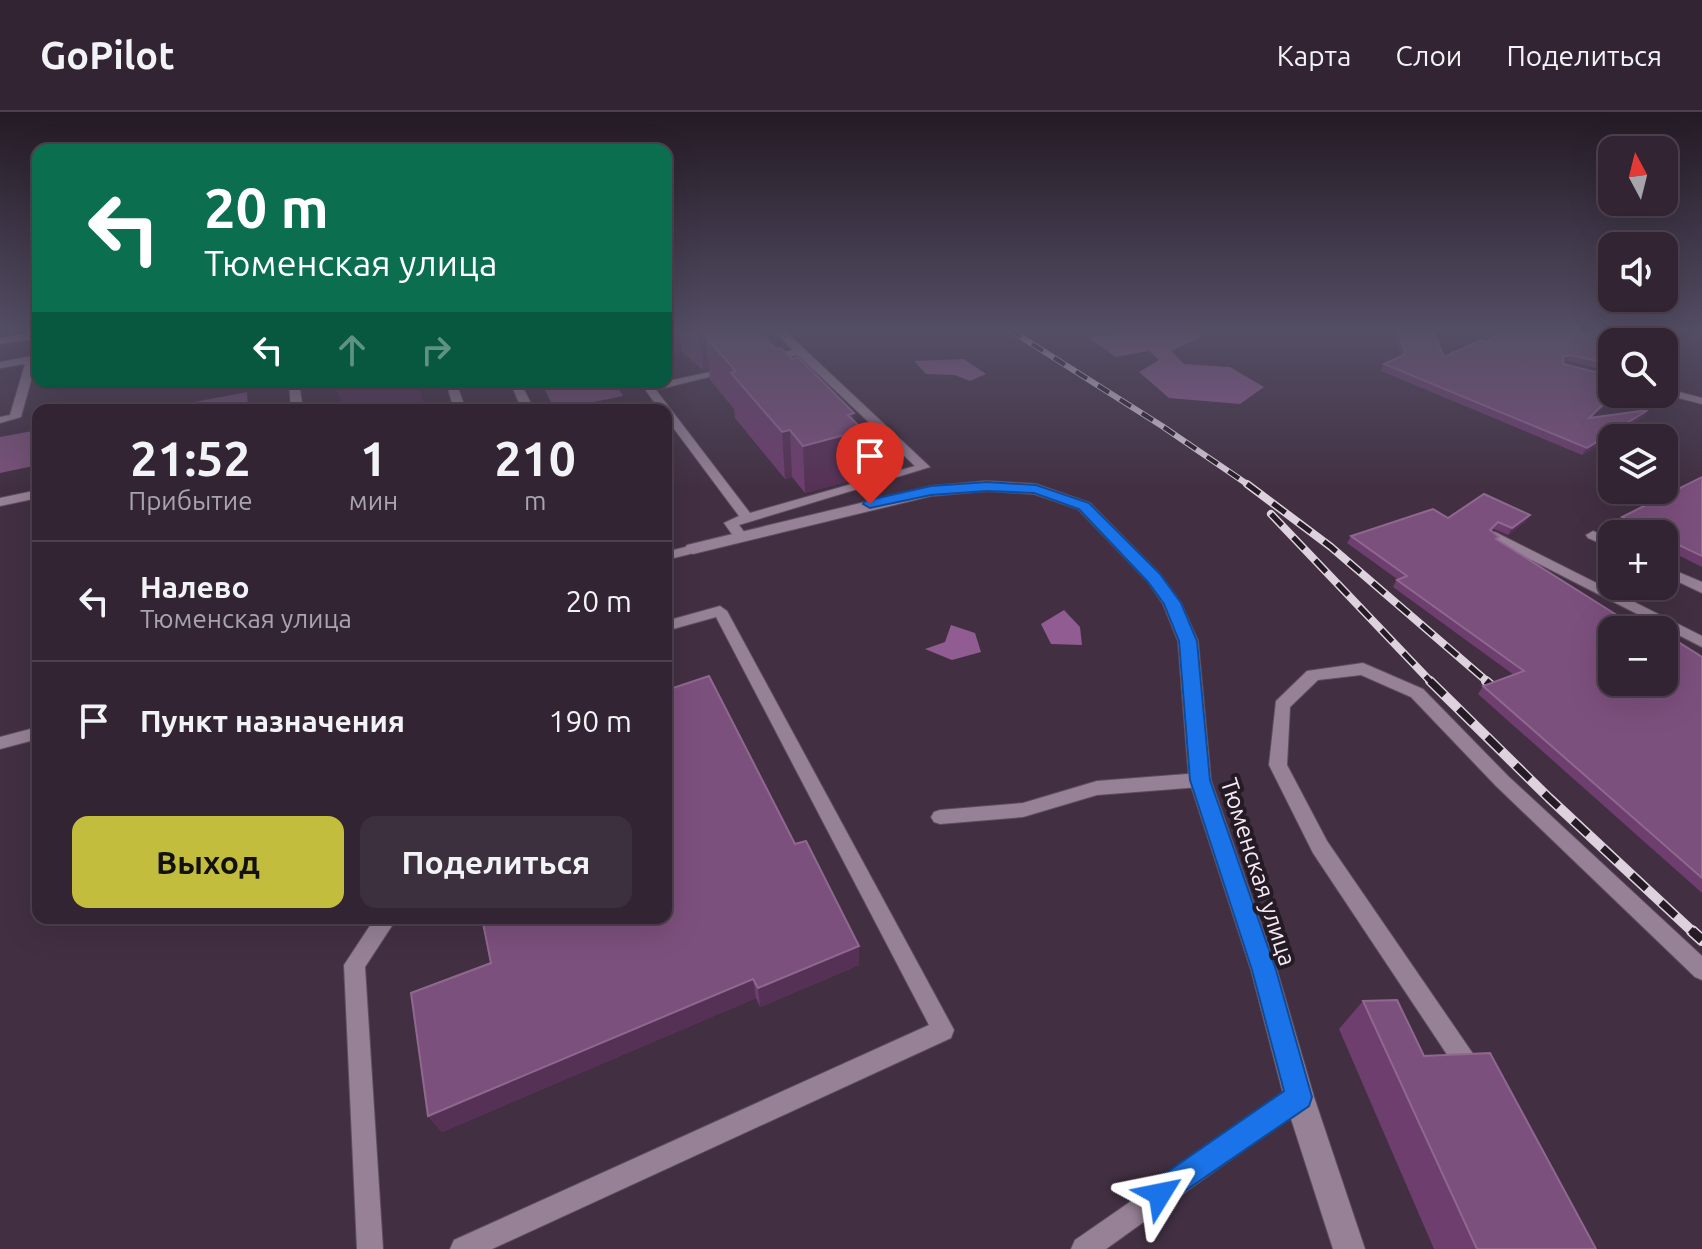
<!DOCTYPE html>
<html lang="ru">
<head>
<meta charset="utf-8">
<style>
	body { margin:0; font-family:Ubuntu,sans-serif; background:#3d303e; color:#f1f3f6; height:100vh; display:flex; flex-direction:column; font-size:30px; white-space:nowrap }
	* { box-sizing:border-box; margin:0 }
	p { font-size:26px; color:#a8a4ac }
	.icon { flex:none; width:44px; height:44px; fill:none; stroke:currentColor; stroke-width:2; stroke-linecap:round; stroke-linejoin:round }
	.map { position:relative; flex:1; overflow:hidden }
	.sheet { position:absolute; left:32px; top:292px; width:640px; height:520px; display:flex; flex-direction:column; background:#322432; border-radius:16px; box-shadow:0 8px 32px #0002,0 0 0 2px #4d414d }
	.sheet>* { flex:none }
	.top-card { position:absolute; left:32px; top:32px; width:640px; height:244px; border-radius:16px; box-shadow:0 8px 32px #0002,0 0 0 2px #4d414d; background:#0b6e4f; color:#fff; overflow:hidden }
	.needle { width:52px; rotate:353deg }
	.fabs { position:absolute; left:1598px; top:24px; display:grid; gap:16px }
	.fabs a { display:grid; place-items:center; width:80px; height:80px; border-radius:16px; background:#322432; box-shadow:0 8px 32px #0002,0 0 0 2px #4d414d; font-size:40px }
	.pin { position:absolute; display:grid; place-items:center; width:68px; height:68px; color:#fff; margin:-82px -34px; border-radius:50% 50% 50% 0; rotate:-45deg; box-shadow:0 0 8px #0007 }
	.pin .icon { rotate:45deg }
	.me { position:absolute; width:88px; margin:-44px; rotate:55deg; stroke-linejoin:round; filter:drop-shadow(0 0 6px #0008) }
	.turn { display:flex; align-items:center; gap:28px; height:168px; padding:0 40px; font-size:36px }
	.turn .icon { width:104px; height:104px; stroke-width:2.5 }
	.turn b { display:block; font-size:56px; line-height:68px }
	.lanes { display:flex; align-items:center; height:76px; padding:0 40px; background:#0003; justify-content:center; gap:40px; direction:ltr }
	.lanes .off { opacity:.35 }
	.eta { display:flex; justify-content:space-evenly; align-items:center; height:136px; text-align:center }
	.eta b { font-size:48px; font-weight:600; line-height:56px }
	.action { display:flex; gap:16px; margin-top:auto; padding:16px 40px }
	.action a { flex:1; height:92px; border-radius:16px; background:#c3bd3e; color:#111; font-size:32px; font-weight:600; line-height:92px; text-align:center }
	.action a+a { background:#3d303e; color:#f1f3f6 }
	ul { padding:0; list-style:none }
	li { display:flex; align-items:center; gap:24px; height:120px; padding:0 40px; border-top:2px solid #4d414d }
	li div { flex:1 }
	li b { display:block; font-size:30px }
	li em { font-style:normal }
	header { display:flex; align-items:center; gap:48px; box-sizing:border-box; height:112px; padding:0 40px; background:#322432; border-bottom:2px solid #4d414d }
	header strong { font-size:38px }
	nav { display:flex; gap:44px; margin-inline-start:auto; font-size:28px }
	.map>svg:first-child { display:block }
	.green { fill:#7a517a }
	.forest { fill:#905c91 }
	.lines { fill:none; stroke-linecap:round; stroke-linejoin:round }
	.lane-casing { stroke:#5e4e5e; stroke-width:2 }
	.street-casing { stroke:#5e4e5e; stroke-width:2 }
	.lane { fill:#968196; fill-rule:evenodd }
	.street { fill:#968196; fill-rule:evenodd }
	.rail-far3-casing { stroke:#ded2de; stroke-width:6 }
	.rail-far2-casing { stroke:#ded2de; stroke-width:8 }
	.rail-far1-casing { stroke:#ded2de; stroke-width:10 }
	.rail-casing { stroke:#ded2de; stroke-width:12 }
	.rail-far3 { stroke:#241b24; stroke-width:4; stroke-dasharray:13; stroke-linecap:butt }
	.rail-far2 { stroke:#241b24; stroke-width:5; stroke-dasharray:16; stroke-linecap:butt }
	.rail-far1 { stroke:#241b24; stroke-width:7; stroke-dasharray:20; stroke-linecap:butt }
	.rail { stroke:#241b24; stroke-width:9; stroke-dasharray:26; stroke-linecap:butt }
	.wall { fill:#6d3e6e }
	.shaded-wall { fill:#563156 }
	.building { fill:#7c507d; stroke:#8f6890; stroke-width:2 }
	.route { fill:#1a73e8; stroke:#114b97; stroke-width:2 }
	.labels { text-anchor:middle; stroke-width:8; stroke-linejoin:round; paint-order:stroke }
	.street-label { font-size:24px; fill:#f6eaf6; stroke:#241b24 }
</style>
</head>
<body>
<header>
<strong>GoPilot</strong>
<nav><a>Карта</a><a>Слои</a><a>Поделиться</a></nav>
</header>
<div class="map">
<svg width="1702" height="1137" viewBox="0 0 1702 1137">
	<rect width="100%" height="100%" fill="#423042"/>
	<g class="green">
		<path d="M541,270H615L623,284L555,298Z"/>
		<path d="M247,280L248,298H153Z"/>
		<path d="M38,318V353L0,361V325Z"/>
	</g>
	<g class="forest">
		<path d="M1146,218H1196L1201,226L1171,239L1184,252L1230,255L1264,275L1240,292L1169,286L1139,260L1159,248L1149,239L1116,245L1089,226Z"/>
		<path d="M964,247L986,262L970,269L955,263L926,262L914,249Z"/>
		<path d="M1064,498L1080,515L1082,533L1051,532L1041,512Z"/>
		<path d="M951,513L975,521L981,540L952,548L925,537L945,530Z"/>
	</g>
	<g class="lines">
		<defs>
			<g id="lane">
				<path d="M773,218H784L930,355L739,413L748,425L741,429L736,428L724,411L739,404L666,306V298H660L644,276L645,274L733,255V259L656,278L750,401L915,354L798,243L763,249V245L793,238Z"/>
				<path d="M38,220V226L0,232V226Z"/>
				<path d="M38,243L21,305L0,311V305L10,303L25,252L0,256V250Z"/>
				<path d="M289,270H299L303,298H291Z"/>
				<path d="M446,270H456L466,298H454Z"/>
				<path d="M510,270H520L533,295L531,297L505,298L520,293Z"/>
				<path d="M1664,276L1702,286V292L1663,282Z"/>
				<path d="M38,378V386L0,394V386Z"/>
				<path d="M1593,419L1612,427V436L1588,426L1586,423Z"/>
				<path d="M1495,420L1702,524V535L1490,427L1488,424Z"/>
				<path d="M693,433L700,437L698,440L666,448V440Z"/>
				<path d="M1664,454L1702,470V481L1664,463Z"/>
				<path d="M720,494L727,499L954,918L951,926L492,1137H450L454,1128L929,913L716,505L666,519V509Z"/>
				<path d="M1363,551L1423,577L1508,664L1702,844V868L1695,865L1496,674L1411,585L1361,563L1318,568L1290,595L1287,653L1327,729L1480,952L1483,960L1480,968L1472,971L1464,968L1313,741L1269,653L1276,589L1307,559Z"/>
				<path d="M38,615V627L0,637V625Z"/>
				<path d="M1200,661L1206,663L1209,668L1206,673L1200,675L1097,683L1023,705L940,712L934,710L931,705L934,700L940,698L1023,691L1097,669Z"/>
				<path d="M375,806H397L365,855L383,1137H357L344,853Z"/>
				<path d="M1299,973L1307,977L1311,985L1307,993L1106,1137H1071L1075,1128Z"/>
			</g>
			<path id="street" d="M987,369L1036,372L1090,391L1160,462L1181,491L1198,529L1211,668L1277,858L1314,985L1365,1137H1333L1284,985L1251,858L1189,668L1178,529L1163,492L1148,470L1078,397L1034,382L987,379L931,384L693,442L684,437L687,433L931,374Z"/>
		</defs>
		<use href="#lane" class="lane-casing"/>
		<use href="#street" class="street-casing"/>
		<use href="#lane" class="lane"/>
		<use href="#street" class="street"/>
		<defs>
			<path id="rail-far3" d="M1010,218L1162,314L1250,374"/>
			<g id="rail-far2">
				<path d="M1247,372L1331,435L1489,571"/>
				<path d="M1271,402L1432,571"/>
			</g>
			<g id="rail-far1">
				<path d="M1430,569L1549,686L1694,821"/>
				<path d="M1486,569L1505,585"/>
			</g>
			<path id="rail" d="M1692,819L1702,828"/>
		</defs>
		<use href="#rail-far3" class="rail-far3-casing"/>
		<use href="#rail-far2" class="rail-far2-casing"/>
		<use href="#rail-far1" class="rail-far1-casing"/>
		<use href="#rail" class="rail-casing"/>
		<use href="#rail-far3" class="rail-far3"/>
		<use href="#rail-far2" class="rail-far2"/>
		<use href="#rail-far1" class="rail-far1"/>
		<use href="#rail" class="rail"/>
	</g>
	<g class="wall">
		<path d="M666,218H757L776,237L792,247L854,301V309L863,365L805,381L792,365L785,367L735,306L734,297L710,268L709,256L703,258L682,240L675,241L666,229Z"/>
		<path d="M1398,218L1444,245L1487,230H1612V260L1567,249L1563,250V252L1592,305H1644L1582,343L1381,259L1384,252L1401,244L1395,224Z"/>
		<path d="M1702,365V455L1664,436V422H1637L1617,412L1622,405Z"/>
		<path d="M1530,403L1525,410L1508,423L1494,417L1491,420L1497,428L1631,512L1702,545V781L1478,582L1483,574L1514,563L1393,475L1397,467L1347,431L1351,424L1448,406Z"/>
		<path d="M673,576L795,732L859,834V853L760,895L756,886L442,1020L428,1004L491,851L666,806Z"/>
		<path d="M1363,889L1424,944L1596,1137H1434L1339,917Z"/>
	</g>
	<g class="shaded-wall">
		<path d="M672,218H679L682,240L675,241Z"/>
		<path d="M744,218L705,224L709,256L703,258L698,219Z"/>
		<path d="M1570,243L1567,249L1560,251L1563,245Z"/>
		<path d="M333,270H416L424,292L416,294L418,298H345Z"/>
		<path d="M1614,282H1617L1584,313L1589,306Z"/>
		<path d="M1648,298L1644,305L1582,343L1587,336Z"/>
		<path d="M854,301V320L863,318V365L805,381L803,334L848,303Z"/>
		<path d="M790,318L792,365L785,367L782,320Z"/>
		<path d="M1530,403L1525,410L1508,423L1512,416Z"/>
		<path d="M859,834V853L760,895L758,876Z"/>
		<path d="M753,867L756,886L442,1020L428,1004Z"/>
	</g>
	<g class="building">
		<path d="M730,218H757L776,237L781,236L792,247L798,245L854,301L848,303L863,318L803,334L790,318L782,320L731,261L736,259L705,224Z"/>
		<path d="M1398,218L1434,221L1444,245L1481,228L1487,230L1502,218H1572L1578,220L1580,218H1596L1636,230H1612V252L1570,243L1563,245V252L1612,264V282H1614L1589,306L1648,298L1587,336L1384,252L1406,242Z"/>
		<path d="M1702,365V444L1664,426V422H1657L1622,405Z"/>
		<path d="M1484,382L1530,403L1512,416L1498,410L1490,418L1499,425L1496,427L1631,512L1642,508L1658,518H1612V570H1664V521L1702,545V766L1483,574L1524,559L1397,468L1407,464L1351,424L1433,397L1448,406Z"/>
		<path d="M666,560L673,576L709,564L795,732L806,729L859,834L758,876L753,867L428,1004L411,881L491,851L482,806H666Z"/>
		<path d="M1397,888L1424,944L1490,941L1596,1137H1477L1363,889Z"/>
	</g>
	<linearGradient id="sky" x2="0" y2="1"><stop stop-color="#241a24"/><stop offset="0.58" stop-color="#544e65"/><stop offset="1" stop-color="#544e65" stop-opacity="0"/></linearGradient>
	<rect width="1702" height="377" fill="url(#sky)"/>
	<path class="route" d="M987,370L1036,373L1089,391L1160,462L1181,491L1197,529L1210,668L1276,858L1312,985L1309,994L1160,1096L1150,1092L1146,1082L1150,1072L1284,979L1252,858L1190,668L1179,529L1164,492L1148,470L1079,397L1034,381L987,379L931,383L870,396L863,392L865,389L931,374Z"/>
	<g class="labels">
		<g class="street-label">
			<text transform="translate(1258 760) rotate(72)" y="8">Тюменская улица</text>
		</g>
	</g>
</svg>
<div class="fabs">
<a><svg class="needle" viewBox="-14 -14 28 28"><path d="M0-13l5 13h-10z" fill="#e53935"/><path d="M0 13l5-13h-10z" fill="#a8a4ac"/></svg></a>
<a><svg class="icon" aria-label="sound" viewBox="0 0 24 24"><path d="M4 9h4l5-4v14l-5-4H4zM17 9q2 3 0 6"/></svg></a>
<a><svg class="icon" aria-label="search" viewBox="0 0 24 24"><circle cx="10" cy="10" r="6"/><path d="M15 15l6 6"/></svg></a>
<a><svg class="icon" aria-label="layers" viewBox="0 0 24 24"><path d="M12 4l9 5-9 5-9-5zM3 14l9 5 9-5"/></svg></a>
<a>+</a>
<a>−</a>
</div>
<div class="pin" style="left:870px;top:392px;background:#d93025"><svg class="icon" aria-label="arrive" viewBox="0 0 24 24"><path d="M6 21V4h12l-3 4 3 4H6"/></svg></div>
<svg class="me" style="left:1160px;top:1082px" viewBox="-20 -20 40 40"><path d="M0-17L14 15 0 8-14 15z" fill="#1a73e8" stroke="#fff" stroke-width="4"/></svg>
<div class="top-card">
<div class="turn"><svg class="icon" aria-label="left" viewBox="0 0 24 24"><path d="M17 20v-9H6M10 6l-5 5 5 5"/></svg><div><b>20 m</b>Тюменская улица</div></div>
<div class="lanes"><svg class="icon" aria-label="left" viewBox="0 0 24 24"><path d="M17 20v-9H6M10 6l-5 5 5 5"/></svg><svg class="icon off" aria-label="ahead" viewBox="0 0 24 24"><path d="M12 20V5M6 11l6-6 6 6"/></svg><svg class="icon off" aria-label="right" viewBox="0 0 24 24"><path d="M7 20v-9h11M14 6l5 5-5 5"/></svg></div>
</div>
<section class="sheet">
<div class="eta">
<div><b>21:52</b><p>Прибытие</p></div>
<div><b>1</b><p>мин</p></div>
<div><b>210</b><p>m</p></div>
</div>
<ul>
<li><svg class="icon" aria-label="left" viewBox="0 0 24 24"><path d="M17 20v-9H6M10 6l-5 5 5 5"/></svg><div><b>Налево</b><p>Тюменская улица</p></div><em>20 m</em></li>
<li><svg class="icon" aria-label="arrive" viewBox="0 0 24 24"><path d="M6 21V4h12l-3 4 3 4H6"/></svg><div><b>Пункт назначения</b></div><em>190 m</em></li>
</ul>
<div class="action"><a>Выход</a><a>Поделиться</a></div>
</section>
</div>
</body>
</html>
